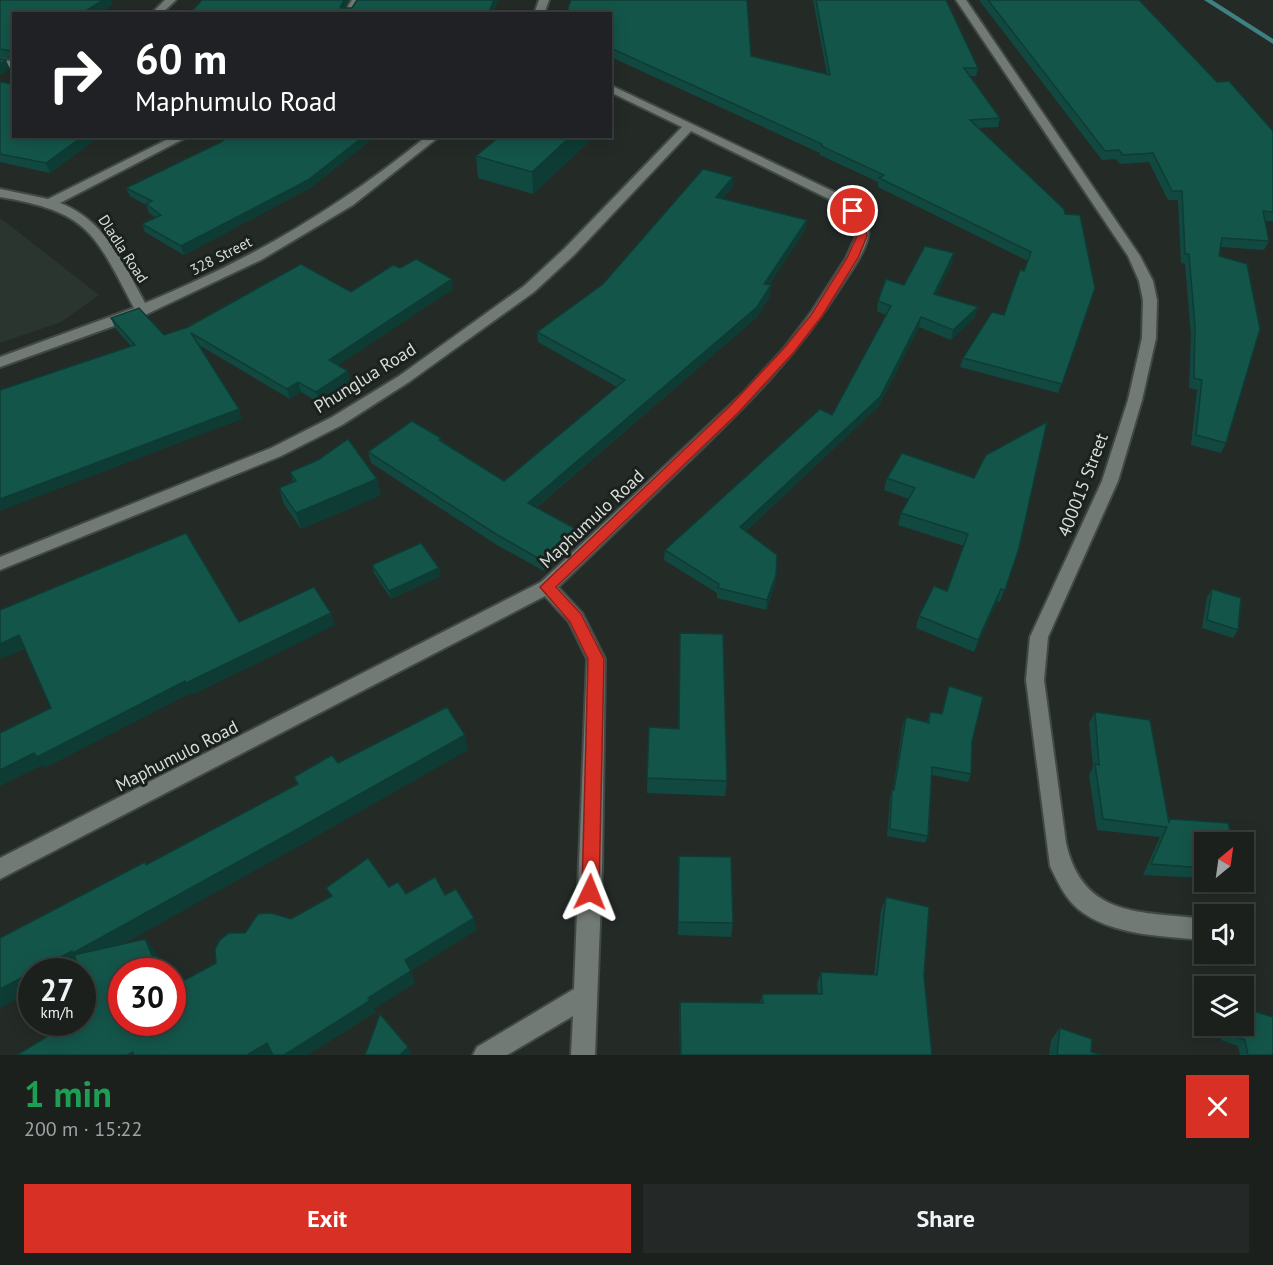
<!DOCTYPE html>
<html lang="en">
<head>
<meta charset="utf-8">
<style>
	body { margin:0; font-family:"PT Sans",sans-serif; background:#242826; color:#f1f3f6; height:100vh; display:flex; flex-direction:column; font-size:22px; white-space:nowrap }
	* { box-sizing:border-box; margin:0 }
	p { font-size:20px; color:#a0a3a4 }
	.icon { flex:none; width:33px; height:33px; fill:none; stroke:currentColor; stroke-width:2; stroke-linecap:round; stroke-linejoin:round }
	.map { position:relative; height:1055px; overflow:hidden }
	.sheet { display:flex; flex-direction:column; background:#1b201d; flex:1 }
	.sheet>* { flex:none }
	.banner { position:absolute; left:12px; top:12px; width:600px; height:126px; border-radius:0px; box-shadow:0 3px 15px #0003,0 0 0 2px #393e3b; background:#202124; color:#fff; overflow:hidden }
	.needle { width:39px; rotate:29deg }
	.buttons { position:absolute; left:1194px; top:832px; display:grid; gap:12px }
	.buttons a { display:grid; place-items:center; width:60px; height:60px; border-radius:0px; background:#1b201d; box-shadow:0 3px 15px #0003,0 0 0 2px #393e3b; font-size:30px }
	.speed { position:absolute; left:18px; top:958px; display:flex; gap:12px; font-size:30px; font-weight:700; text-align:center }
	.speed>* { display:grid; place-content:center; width:78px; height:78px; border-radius:50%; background:#1b201d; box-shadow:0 3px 15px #0003,0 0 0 2px #393e3b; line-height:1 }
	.speed small { font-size:15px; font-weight:400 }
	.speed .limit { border:9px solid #d22; background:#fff; color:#111 }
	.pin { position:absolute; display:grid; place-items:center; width:51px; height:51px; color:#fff; margin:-26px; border:3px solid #fff; border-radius:50%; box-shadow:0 2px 6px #0007 }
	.me { position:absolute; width:66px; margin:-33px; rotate:2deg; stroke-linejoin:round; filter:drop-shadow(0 0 4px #0008) }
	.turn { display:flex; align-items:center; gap:21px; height:126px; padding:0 24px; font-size:27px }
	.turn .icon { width:78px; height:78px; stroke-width:2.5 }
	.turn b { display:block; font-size:42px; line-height:51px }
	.round { display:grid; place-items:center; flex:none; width:63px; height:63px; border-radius:0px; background:#242826 }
	.head { display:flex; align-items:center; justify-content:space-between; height:102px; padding:0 24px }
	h1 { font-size:36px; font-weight:700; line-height:45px; color:#1e9e55 }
	.action { display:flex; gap:12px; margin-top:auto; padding:12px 24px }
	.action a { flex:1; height:69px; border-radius:0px; background:#d93025; color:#fff; font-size:24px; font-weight:700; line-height:69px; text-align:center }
	.action a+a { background:#242826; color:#f1f3f6 }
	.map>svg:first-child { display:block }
	.built { fill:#29352e }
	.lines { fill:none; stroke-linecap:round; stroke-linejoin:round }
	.stream { fill:#3f8082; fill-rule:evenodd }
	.minor-casing { stroke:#424845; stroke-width:4 }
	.minor { fill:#727a75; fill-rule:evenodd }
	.wall { fill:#114940 }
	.shaded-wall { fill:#0e3c34 }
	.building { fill:#14554a; stroke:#0e3c34; stroke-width:1.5 }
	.route { fill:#d93025; stroke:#8d1f18; stroke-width:1.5 }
	.labels { text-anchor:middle; stroke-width:6; stroke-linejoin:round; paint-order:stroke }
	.far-street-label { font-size:15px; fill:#d8ddda; stroke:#1b211d }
	.street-label { font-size:18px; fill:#d8ddda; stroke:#1b211d }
</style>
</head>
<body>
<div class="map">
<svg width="1273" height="1055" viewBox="0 0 1273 1055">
	<rect width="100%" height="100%" fill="#242b27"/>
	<path class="built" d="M0,219L3,220L99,295L61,322L0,343Z"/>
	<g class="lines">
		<path class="stream" d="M1204,0H1212L1273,39V44Z"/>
		<defs>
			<g id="minor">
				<path d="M165,0H176L161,14H151Z"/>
				<path d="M352,0H362L352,14H343Z"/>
				<path d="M539,0H549L544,14H534Z"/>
				<path d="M956,0H966L1140,256L1153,281L1157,300L1156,338L1142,400L1118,481L1048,637L1044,680L1066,843C1083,919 1142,911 1204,919V940C1164,936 1111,936 1078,909C1065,898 1057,881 1050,866L1026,680L1030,637L1102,481L1128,400L1142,338L1143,300L1139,281L1128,256Z"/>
				<path d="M0,59L14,62V68L0,65Z"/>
				<path d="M610,85L843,196C855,206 872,220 868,237C864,254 851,271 842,285C799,354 744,408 686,464C643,505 601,546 558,587L582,613L605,659L602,871L595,1055H571L573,1016L507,1055H473L477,1047L574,989L587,659L569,622L545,596L0,879V858L541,582L743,393L785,347L810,314L846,258L856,236L854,223L848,213L835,202L691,131L574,255L534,292L409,382L342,425L281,456L0,570V557L271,448L332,417L399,376L524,286L564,249L682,127L610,92Z"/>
				<path d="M174,136H189L60,203C105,220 123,263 145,303C252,259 337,209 427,136H440L353,205L261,260L147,314L0,367V357L134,308C94,232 89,212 0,197V189L48,199Z"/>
			</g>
		</defs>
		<use href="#minor" class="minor-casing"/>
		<use href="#minor" class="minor"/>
	</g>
	<g class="wall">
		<path d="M0,0L113,4L99,14H14V60L0,57Z"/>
		<path d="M813,0H946L978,68L976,76H970L1000,118L998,127L978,128L1065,214L1095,288L1058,393L960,367L963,358L1004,315L1028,261L878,187V182L820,155V153L613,58L610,14L751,56L827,75Z"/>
		<path d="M979,0H1139L1217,82L1273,131V221H1265L1269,241L1264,250L1221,247L1219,256L1226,443L1221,453L1191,445L1197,390L1189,388L1191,336L1185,264L1181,263L1178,200H1168L1149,162L1120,164L1116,159L1102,160Z"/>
		<path d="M0,82L14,136H100L50,173L0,162Z"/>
		<path d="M229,136H376L310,188L184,255L145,232L142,224L155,217L149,213L146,205L130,196L126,188L221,142Z"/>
		<path d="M500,136H595L533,194L478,178L476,156Z"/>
		<path d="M733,187L722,199L805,230L769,285L770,296L756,318L537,507L576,529V539L544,571L497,545L371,463L368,452L442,441L504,481L617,387L538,342L537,332L603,284Z"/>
		<path d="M952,263L936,294L975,317L951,340L919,327L878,407L746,531L776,575L775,585L766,610L717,598V593L664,560L665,550L832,415L886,315L877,311L878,301L904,285Z"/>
		<path d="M400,268L453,289L338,365L350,381L319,403L301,392L290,399L199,345L242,419L131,346L115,328L111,318L164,335L351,292Z"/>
		<path d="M902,453L1019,548L1000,602L997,601L974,652L916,628L919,616L947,591L964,546L898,525L901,513L909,499L884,490L887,478Z"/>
		<path d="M318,460L381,495L301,529L284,504L279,488L293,482L290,472Z"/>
		<path d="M372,565L441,576L391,599L374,573Z"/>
		<path d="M1212,589L1238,630L1233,638L1202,628L1207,597Z"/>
		<path d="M680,633L727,781L725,796L647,793L649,727L678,728Z"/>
		<path d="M949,686L972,741L971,774L968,782L932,775L928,836L925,843L887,836L890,797L893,789L903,724L906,717L927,723L930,712L941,714Z"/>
		<path d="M1095,712L1169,822L1204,843V878L1143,875L1160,837L1097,830L1089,775L1093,767L1089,723Z"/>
		<path d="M679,856L733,923L731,937L678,935Z"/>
		<path d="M886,897L924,976L932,1055H680L679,1014L680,1002L760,1003L762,994H818L817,984L821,972L874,975L881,910Z"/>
		<path d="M1220,1026H1244L1273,1055H1240L1238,1046L1221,1040Z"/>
		<path d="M1060,1028L1091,1052L1102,1055H1049L1051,1040Z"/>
	</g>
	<g class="shaded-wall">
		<path d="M103,0H111L113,4L99,14H81Z"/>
		<path d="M344,0H349L343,14L340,8Z"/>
		<path d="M494,0H499L492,14H488Z"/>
		<path d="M613,49V58L610,59V51Z"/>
		<path d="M6,60L10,69L0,75V64Z"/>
		<path d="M83,136H100L50,173L46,163Z"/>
		<path d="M364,136H376L310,188L184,255L181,246Z"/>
		<path d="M571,136H595L533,194L532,172Z"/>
		<path d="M733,177V187L715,207L716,197Z"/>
		<path d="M807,220L805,230L763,294L764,284Z"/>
		<path d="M954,253L952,263L932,304L934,294Z"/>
		<path d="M452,279L453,289L331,370L329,360Z"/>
		<path d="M771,285L770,296L756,318L529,513L528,503Z"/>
		<path d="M978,307L975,317L951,340L953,330Z"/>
		<path d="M921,317L919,327L878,407L739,537L740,527Z"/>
		<path d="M348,371L350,381L319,403L316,392Z"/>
		<path d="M298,382L301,392L290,399L287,389Z"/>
		<path d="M239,409L242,419L0,511V499Z"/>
		<path d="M377,479L381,495L301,529L296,513Z"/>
		<path d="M576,529V539L544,571L543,561Z"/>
		<path d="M439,568L441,576L391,599L389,591Z"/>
		<path d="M776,575L775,585L766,610L767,600Z"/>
		<path d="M1001,589L997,601L974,652L978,640Z"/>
		<path d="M331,613L335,625L192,695L191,693L45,768L37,757L185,681Z"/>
		<path d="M19,635L27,648L0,659V644Z"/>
		<path d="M465,735L468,750L301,845L84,966L82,964L68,972H32Z"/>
		<path d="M34,753L43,765L0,786V770Z"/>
		<path d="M474,918L477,930L411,971L415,983L374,1009L376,1012L308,1055H284L368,998L405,960Z"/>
		<path d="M145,939L155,951L163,972H159Z"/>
		<path d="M32,972V991L0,1008V989Z"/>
		<path d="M267,1043L274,1054L272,1055H247Z"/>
		<path d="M408,1047L411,1053L409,1055H400Z"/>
	</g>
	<g class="building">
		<path d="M0,0H103L81,14H14V56H12L11,51L0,49Z"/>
		<path d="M202,0H344L340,8H352L357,0H494L488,14H189Z"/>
		<path d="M571,0H747L751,56L830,75L816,0H946L978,68H964L1000,118L970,120L1064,209L1065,214L1080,215L1095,288L1062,384L963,358L992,312L1004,315L1020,270L1024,271L1031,252L879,178L884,175L821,146L822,144L613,49L610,51V14H566Z"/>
		<path d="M988,0H1139L1217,82L1229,81L1273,131V212L1263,211L1269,241L1222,238L1219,256L1247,264L1260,329L1226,443L1196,435L1202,380L1194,378L1195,326L1189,254H1185L1182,191H1172L1153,153L1123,155L1119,150L1105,151Z"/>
		<path d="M0,59L6,60L0,64Z"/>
		<path d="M0,82L14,84V136H83L46,163L0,154Z"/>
		<path d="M229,136H364L308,180L181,246L142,224L161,215L146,204L152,201L126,188L221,142Z"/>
		<path d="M500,136H571L532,172L476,156Z"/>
		<path d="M703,169L733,177L716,197L807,220L764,284L771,285L757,307L528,503L576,529L543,561L496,534L368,452L412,421L441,438L439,440L504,481L625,380L537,332L603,284Z"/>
		<path d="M925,246L954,253L934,294L978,307L953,330L921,317L880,397L740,527L777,555L776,575L767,600L718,588L719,584L665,550L820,409L832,415L891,306L878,301L886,279L904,285Z"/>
		<path d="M416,259L452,279L329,360L348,371L316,392L298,382L287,389L191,333L239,409L0,499V390L135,345L111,318L139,308L164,335L188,327L301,264L351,292L393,265L400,268Z"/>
		<path d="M1047,422L1019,548L1005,590L1001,589L978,640L919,616L934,586L947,591L968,534L901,513L915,488L887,478L902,453L974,478L986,455Z"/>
		<path d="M348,439L377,479L296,513L279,488L296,481L290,472L318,460Z"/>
		<path d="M186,533L239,622L314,587L331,613L186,683L185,681L37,757L34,753L0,770V733L51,708L19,635L0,644V610Z"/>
		<path d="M421,543L439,568L389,591L372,565Z"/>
		<path d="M1212,589L1241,598L1238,630L1207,620Z"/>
		<path d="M680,633L723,634L727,781L647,778L649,727L679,729Z"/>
		<path d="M949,686L983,697L972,741L971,774L932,767L928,836L890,829L892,789L894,790L906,717L929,723L930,712L942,714Z"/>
		<path d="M447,707L465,735L294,831L73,953L72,951L0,989V938L145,862L146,865L298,784L294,777L332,755L338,763Z"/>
		<path d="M1095,712L1150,720L1169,823L1170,819L1228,823L1234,843H1204V868L1151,864L1167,827L1103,819L1095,764L1099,765Z"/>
		<path d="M679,856L731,857L733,923L678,922Z"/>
		<path d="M368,858L389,887L398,882L406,894L435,877L445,895L456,889L474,918L405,960L411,971L368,998L371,1000L284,1055H273L267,1043L247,1055H134L133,1052L127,1055H17L69,1023H82V1015L94,1008L82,978V972H80L74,955L145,939L159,972H122V1023H172V987L216,963L215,949L220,940L229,933H245L258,914L271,913L291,919L332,896L326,888Z"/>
		<path d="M886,897L929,907L924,976L932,1055H681L680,1002L763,1003L762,994H822L821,972L877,975Z"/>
		<path d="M1244,1008L1273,1017V1055H1248L1245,1040L1227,1034V1026H1244Z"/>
		<path d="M380,1014L408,1047L400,1055H365Z"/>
		<path d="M1060,1028L1092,1039L1091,1052L1102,1055H1057Z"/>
	</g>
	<path class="route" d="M849,209L858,211L865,223L867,236L858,258L822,316L794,352L738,413L556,587L581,614L604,659L599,892L597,898L590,900L584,898L582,892L588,659L570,622L540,587L729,407L785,347L811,315L847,258L857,236L855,223L848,211Z"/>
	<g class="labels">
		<g class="far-street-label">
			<text transform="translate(123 249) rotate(57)" y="5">Dladla Road</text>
			<text transform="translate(221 256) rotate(-27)" y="5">328 Street</text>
		</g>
		<g class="street-label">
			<text transform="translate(365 378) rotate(-32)" y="6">Phunglua Road</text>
			<text transform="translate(1083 485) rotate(-69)" y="6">400015 Street</text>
			<text transform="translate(592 519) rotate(-43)" y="6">Maphumulo Road</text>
			<text transform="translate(177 756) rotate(-27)" y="6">Maphumulo Road</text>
		</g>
	</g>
</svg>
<div class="buttons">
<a><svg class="needle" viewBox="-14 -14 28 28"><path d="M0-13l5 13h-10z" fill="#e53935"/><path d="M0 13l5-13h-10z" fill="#a0a3a4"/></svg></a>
<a><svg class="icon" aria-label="sound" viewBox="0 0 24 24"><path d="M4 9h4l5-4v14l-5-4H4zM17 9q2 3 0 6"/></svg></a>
<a><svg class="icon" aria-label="layers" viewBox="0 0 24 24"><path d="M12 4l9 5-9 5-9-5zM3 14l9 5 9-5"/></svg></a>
</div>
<div class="speed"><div>27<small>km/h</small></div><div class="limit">30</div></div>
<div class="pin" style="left:853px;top:211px;background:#d93025"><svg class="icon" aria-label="arrive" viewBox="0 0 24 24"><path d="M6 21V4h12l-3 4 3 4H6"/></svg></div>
<svg class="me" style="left:590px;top:892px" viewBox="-20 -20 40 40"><path d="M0-17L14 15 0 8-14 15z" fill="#d93025" stroke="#fff" stroke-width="4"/></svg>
<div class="banner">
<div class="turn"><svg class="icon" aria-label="right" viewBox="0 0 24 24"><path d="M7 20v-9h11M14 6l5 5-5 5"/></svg><div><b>60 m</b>Maphumulo Road</div></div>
</div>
</div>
<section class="sheet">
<div class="head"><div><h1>1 min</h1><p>200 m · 15:22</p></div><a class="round" style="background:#d93025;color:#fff"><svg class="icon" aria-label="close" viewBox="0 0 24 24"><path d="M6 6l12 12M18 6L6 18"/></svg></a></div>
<div class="action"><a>Exit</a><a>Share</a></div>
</section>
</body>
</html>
